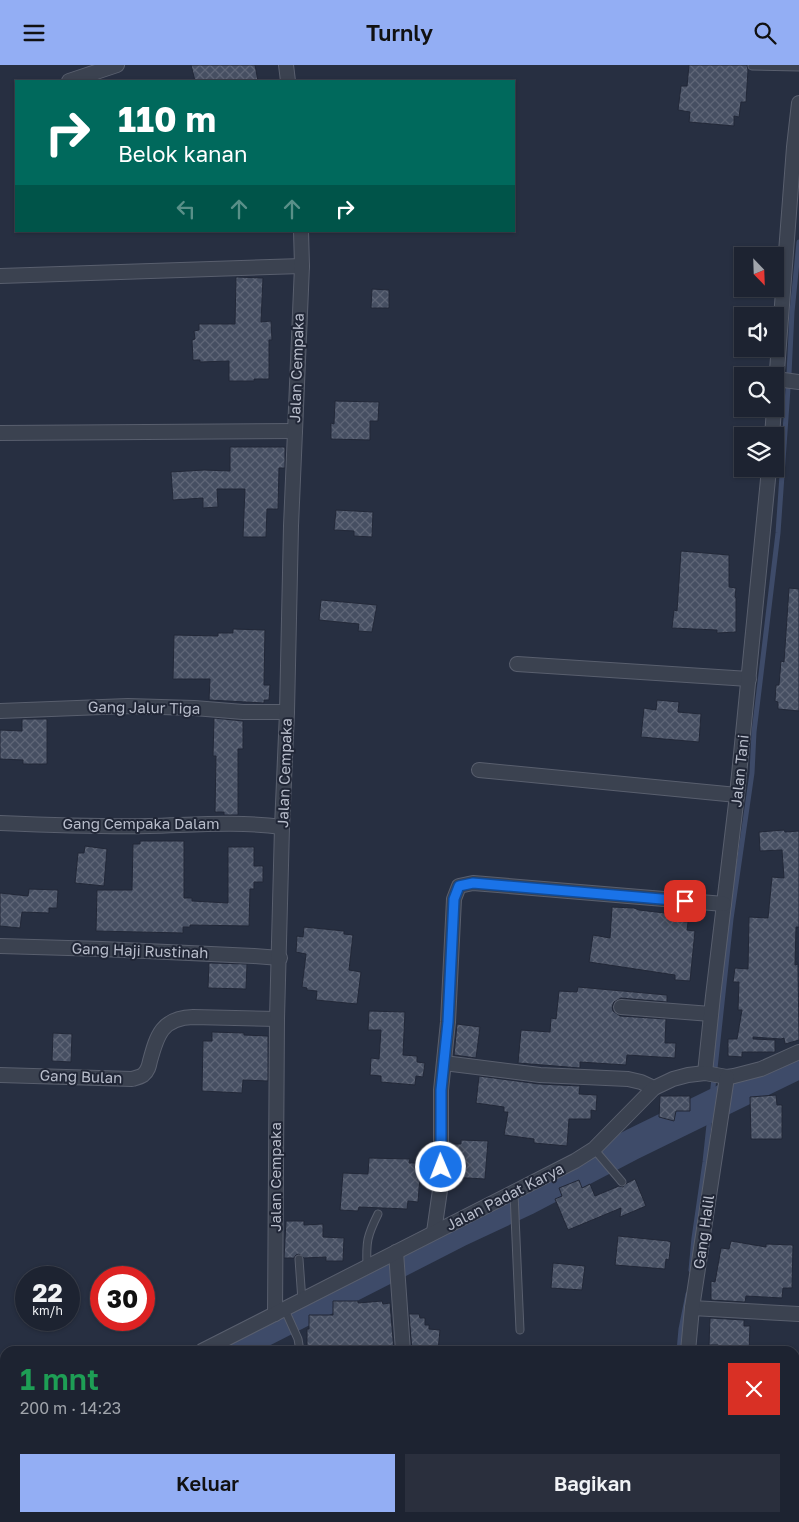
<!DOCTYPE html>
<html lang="id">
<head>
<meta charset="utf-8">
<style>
	body { margin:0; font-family:"Golos Text",sans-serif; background:#2a2f3d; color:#f1f3f6; height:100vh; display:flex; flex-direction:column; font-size:19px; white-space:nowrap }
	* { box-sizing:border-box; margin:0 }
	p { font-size:16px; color:#a0a4ab }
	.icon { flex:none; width:28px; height:28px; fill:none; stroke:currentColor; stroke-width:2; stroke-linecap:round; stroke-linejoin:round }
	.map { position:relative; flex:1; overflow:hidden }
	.panel { position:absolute; left:0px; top:1281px; width:800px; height:176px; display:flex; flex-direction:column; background:#1d2331; border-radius:15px 15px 0 0; box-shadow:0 1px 4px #0004,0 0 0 1px #3b404d }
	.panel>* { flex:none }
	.banner { position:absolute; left:15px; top:15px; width:500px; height:152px; border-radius:0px; box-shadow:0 1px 4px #0004,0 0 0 1px #3b404d; background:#00695c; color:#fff; overflow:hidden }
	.needle { width:32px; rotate:157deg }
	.fabs { position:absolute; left:734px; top:182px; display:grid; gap:10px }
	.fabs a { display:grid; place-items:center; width:50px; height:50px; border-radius:0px; background:#1d2331; box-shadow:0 1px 4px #0004,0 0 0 1px #3b404d; font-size:25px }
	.speed { position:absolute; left:15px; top:1201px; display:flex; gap:10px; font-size:25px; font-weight:700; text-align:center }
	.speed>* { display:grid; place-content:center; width:65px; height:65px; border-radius:50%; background:#1d2331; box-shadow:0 1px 4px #0004,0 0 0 1px #3b404d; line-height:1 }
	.speed small { font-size:12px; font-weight:400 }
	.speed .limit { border:8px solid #d22; background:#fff; color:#111 }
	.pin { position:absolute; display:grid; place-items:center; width:42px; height:42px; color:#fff; margin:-21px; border-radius:10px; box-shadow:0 2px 8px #0006 }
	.me { position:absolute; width:55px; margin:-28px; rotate:359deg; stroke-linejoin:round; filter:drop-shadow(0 0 4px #0008) }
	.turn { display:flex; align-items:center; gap:18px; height:105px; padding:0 20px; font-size:22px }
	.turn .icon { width:65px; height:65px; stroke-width:2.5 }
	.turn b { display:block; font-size:35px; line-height:42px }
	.lanes { display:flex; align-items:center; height:48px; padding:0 20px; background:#0003; justify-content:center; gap:25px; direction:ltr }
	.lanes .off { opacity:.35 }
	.round { display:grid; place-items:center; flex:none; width:52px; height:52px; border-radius:0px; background:#2a2f3d }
	.overview { display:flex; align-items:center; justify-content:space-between; height:85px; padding:0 20px }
	h1 { font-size:30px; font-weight:600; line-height:38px; color:#1e9e55 }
	.action { display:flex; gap:10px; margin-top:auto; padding:10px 20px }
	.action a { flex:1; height:58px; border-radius:0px; background:#93aef4; color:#111; font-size:20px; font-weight:600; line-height:58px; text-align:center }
	.action a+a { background:#2a2f3d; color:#f1f3f6 }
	header { display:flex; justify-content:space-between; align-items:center; height:65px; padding:0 20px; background:#93aef4; color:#111; font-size:22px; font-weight:600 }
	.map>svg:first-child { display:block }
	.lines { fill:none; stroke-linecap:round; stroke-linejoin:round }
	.stream { stroke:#3e4b69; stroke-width:5 }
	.river { stroke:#3e4b69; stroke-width:31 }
	.building { fill:url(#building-cross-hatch); stroke:#222838 }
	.lane-casing { stroke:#595f6e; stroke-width:9 }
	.street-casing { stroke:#595f6e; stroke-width:16 }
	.lane { stroke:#3b4250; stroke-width:7 }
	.street { stroke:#3b4250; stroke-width:14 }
	.route-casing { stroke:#114b97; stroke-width:12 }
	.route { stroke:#1a73e8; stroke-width:9 }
	.labels { text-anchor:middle; stroke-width:4; stroke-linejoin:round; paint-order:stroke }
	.street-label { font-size:15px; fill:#b8bdcb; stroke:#202636 }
</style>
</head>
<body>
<header><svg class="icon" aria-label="menu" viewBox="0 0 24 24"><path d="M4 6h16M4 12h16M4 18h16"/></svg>Turnly<svg class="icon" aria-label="search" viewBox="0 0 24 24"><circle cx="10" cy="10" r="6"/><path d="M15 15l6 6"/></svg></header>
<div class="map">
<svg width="799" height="1457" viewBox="0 0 799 1457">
	<defs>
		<pattern id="building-cross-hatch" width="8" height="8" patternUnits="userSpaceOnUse" patternTransform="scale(1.25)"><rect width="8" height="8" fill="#464f62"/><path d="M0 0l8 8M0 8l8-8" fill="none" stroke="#5f6677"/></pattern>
	</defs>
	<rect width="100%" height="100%" fill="#272f41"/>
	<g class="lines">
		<g class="stream">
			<path d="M691,1205L694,1173L705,1097L731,854L752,708L754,667L778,468L789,309L792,247L799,177"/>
			<path d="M679,1286L681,1264L688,1229"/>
			<path d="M0,1408L5,1406"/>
			<path d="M256,1452L258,1457"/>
			<path d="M662,1457V1452"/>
		</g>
		<path class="river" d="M225,1286L460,1166L526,1135L633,1079L799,998"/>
	</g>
	<g class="building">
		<path d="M191,0H255L258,16H195Z"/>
		<path d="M689,0H747L748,5L746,37H741L739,52L734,51V61L689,57L690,47L678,45L681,21H687Z"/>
		<path d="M236,212L263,213L261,257L271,256L272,275H269V314H254V316H229V296L200,297V295H193L192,275L195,274L194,266L199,265V259H235Z"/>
		<path d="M372,224L389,225V243H371Z"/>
		<path d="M335,336L379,337L378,356H370V375L331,374V358L334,359Z"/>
		<path d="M230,382H285V403H279L278,444H267L266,472H243L245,424H217L218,442L203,443V433L173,435L171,407L204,405L230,406Z"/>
		<path d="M336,445L373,447L372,472L354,471V466L334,465Z"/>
		<path d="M681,486L729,490V522L736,523L735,532L736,533V567L717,568V565L672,563L674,545L677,546Z"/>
		<path d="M789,523L799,524V646L778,644V637L775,636L776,620H779L781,596L784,597Z"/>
		<path d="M321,535L377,540L372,567L358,566L359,559L319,555Z"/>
		<path d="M233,564L265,565L264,618V620H270L269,635H264V638L209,635L210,614H173L174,570L218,571V568H233Z"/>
		<path d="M657,635L679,637L678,647L701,649L699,677L641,672L644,643L656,645Z"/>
		<path d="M214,653L243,656V684H238V750H224V747H215L216,691H213Z"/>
		<path d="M22,654H47V699H23V695L0,694V665L22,666Z"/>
		<path d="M784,765L785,767L799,766V862H796L795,900L798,899L799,975L785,979L784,973L781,974L753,972V974L775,975V987H742V992L728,991V974H737L742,945H738L739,917H733L735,903L748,904L749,852L768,853L772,812L784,813L782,785L760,786L759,767Z"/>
		<path d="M140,776H184V833H192V836L228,838V782H254V801H263V817H254V824H250L249,861L190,860V862H183V868L96,866L97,825H132L133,779H140Z"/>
		<path d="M85,781L107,784L104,821L75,818L78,788H84Z"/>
		<path d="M29,824L58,825L57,843H49V848L22,847L20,863L0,861V828L28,831Z"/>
		<path d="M612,842L634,843L639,845L673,849V856L688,857L687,865L695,866L690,916L675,915V910L589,897L593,870L610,873Z"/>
		<path d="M304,862L344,866V869L353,870L349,905L361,907L357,939L316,935L317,926L307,925V923L302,922L306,889L296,887L297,871L303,872Z"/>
		<path d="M209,898L247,899L246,924L208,923Z"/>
		<path d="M578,922L667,930V937L621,933L614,937L612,942L613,946L620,951L666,954L665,978H676L675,993L627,990L626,1000L580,997V1003L518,998L521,965L550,967L551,953L556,954L559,926L577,927Z"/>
		<path d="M369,946L405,947L403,990L417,991V997L425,998L423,1012L416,1011L415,1020L381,1017V1011L370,1010L371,993L379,994L381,965H368Z"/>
		<path d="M457,959L480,962L476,993L454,990Z"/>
		<path d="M212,967L244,968V970L268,971V1016L243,1015L242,1028L202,1026L203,976H212Z"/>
		<path d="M53,968L72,969L71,997L52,996Z"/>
		<path d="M479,1011L539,1019L580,1021L579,1029L597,1030L596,1046L591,1045V1054H569L567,1081L534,1078V1074L504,1070L508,1047H504V1042L476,1038Z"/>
		<path d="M776,1030L777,1040H782V1074H751L750,1032Z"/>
		<path d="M660,1031H690V1046H676L674,1056L659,1052Z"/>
		<path d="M461,1075L488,1076L485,1114L450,1112V1096L452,1097L453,1079H461Z"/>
		<path d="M369,1093L410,1094L409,1098H421L418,1137L408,1136L407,1144L359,1142L358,1146L340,1145L343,1108L368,1109Z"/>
		<path d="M635,1114L646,1141L620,1152L621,1143L568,1165L555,1134L562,1131L559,1123L579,1115L582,1123L590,1119L595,1131L619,1121L623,1122L627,1118Z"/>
		<path d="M286,1156H304V1160L323,1159V1172L344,1173L343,1196H326V1192L304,1193L299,1189L296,1190L294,1193H284Z"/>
		<path d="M618,1171L668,1176L671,1177L669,1195L666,1194L665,1204L615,1200Z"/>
		<path d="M731,1176L766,1182V1179L793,1180L792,1223H783L782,1233L746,1231L745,1237L711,1235V1216L715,1217L721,1183L729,1184Z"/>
		<path d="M553,1198L585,1201L582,1225L551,1223Z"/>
		<path d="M333,1236H358V1238L382,1236L383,1239L390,1238L394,1286H307V1264H309V1250H333Z"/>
		<path d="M409,1249H419L420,1253H425V1260H429V1264L440,1265L438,1286H412Z"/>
		<path d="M710,1253L744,1255V1261H750L749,1286H717L718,1280H709Z"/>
	</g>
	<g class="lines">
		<defs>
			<g id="lane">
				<path d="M752,1L799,2"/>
				<path d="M594,1084L622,1117"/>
				<path d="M514,1128L520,1265"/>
				<path d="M299,1194L302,1236"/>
				<path d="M367,1201C366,1177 367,1171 378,1149"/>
				<path d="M285,1245L298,1274L300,1286"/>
			</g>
			<g id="street">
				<path d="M286,0L288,16"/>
				<path d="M69,16L117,0"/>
				<path d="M0,211L302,201"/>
				<path d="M776,314L799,317"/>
				<path d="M775,332L794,82L799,38"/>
				<path d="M0,368L295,366"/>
				<path d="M772,371L774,344"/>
				<path d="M517,599L749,614"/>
				<path d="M0,646L128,641L194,643L243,647H287"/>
				<path d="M479,705L737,730"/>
				<path d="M0,758C49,760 99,762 149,761C193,760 238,756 282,762"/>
				<path d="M0,881L102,884L254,891L280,893"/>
				<path d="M621,942L711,949"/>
				<path d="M444,998L540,1010L628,1014L641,1017L654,1023"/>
				<path d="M705,1008L713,931L737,730L769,404"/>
				<path d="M0,1010L132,1014C135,1013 140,1012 143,1010C148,1006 149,1001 150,996C157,970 162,953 193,952L277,954"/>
				<path d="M434,1167L441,1118V1025L448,957L454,834L459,821L473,818L724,839"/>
				<path d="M396,1187L403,1286"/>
				<path d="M692,1243L799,1249"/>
				<path d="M275,1249L277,954L282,762L287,647L291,461L302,201L301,166"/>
				<path d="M202,1286L575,1096L594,1084L654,1023L673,1014L688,1010L705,1008L727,1012L734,1011L761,1004L799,987"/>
				<path d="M688,1286L692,1243L727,1012"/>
				<path d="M0,1386L5,1384"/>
				<path d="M669,1457V1452"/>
			</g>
		</defs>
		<use href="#lane" class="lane-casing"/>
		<use href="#street" class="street-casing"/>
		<use href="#lane" class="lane"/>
		<use href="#street" class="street"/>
	</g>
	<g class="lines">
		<defs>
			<path id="route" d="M441,1102V1025L448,957L454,834L459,821L473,818L685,836"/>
		</defs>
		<use href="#route" class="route-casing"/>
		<use href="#route" class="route"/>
	</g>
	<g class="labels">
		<g class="street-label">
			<text transform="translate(297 303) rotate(-88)" y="5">Jalan Cempaka</text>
			<text transform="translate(144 643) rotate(1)" y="5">Gang Jalur Tiga</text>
			<text transform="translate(740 706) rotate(-84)" y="5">Jalan Tani</text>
			<text transform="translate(285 708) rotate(-88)" y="5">Jalan Cempaka</text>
			<text x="141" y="764">Gang Cempaka Dalam</text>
			<text transform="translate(140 886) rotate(2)" y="5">Gang Haji Rustinah</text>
			<text transform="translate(81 1012) rotate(2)" y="5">Gang Bulan</text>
			<text transform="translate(276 1112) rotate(-90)" y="5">Jalan Cempaka</text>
			<text transform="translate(505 1132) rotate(-27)" y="5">Jalan Padat Karya</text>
			<text transform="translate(704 1167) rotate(-82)" y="5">Gang Halil</text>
		</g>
	</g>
</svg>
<div class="fabs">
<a><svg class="needle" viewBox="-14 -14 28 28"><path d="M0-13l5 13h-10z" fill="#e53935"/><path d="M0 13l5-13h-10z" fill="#a0a4ab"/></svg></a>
<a><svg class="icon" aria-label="sound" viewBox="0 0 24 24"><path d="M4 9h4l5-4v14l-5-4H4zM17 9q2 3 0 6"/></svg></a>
<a><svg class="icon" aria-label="search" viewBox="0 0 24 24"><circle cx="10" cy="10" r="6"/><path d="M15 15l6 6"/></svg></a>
<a><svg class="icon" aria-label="layers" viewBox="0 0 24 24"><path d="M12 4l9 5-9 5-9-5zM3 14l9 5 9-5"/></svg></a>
</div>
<div class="speed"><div>22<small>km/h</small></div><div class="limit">30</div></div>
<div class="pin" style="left:685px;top:836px;background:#d93025"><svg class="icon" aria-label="arrive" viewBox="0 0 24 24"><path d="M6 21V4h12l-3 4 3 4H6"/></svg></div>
<svg class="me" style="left:441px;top:1102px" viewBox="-20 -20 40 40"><circle r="17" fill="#1a73e8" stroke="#fff" stroke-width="3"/><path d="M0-11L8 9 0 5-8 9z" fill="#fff"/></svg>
<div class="banner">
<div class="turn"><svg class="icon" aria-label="right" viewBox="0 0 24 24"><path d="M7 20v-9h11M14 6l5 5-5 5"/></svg><div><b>110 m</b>Belok kanan</div></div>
<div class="lanes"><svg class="icon off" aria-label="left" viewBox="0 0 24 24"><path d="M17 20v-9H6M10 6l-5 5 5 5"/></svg><svg class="icon off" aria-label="ahead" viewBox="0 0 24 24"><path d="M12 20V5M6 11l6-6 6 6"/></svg><svg class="icon off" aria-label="ahead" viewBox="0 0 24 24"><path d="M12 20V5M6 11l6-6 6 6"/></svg><svg class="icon" aria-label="right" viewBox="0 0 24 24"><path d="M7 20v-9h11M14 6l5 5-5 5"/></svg></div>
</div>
<section class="panel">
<div class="overview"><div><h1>1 mnt</h1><p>200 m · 14:23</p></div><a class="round" style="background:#d93025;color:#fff"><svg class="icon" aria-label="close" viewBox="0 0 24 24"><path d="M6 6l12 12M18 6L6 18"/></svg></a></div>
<div class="action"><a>Keluar</a><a>Bagikan</a></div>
</section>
</div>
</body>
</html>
